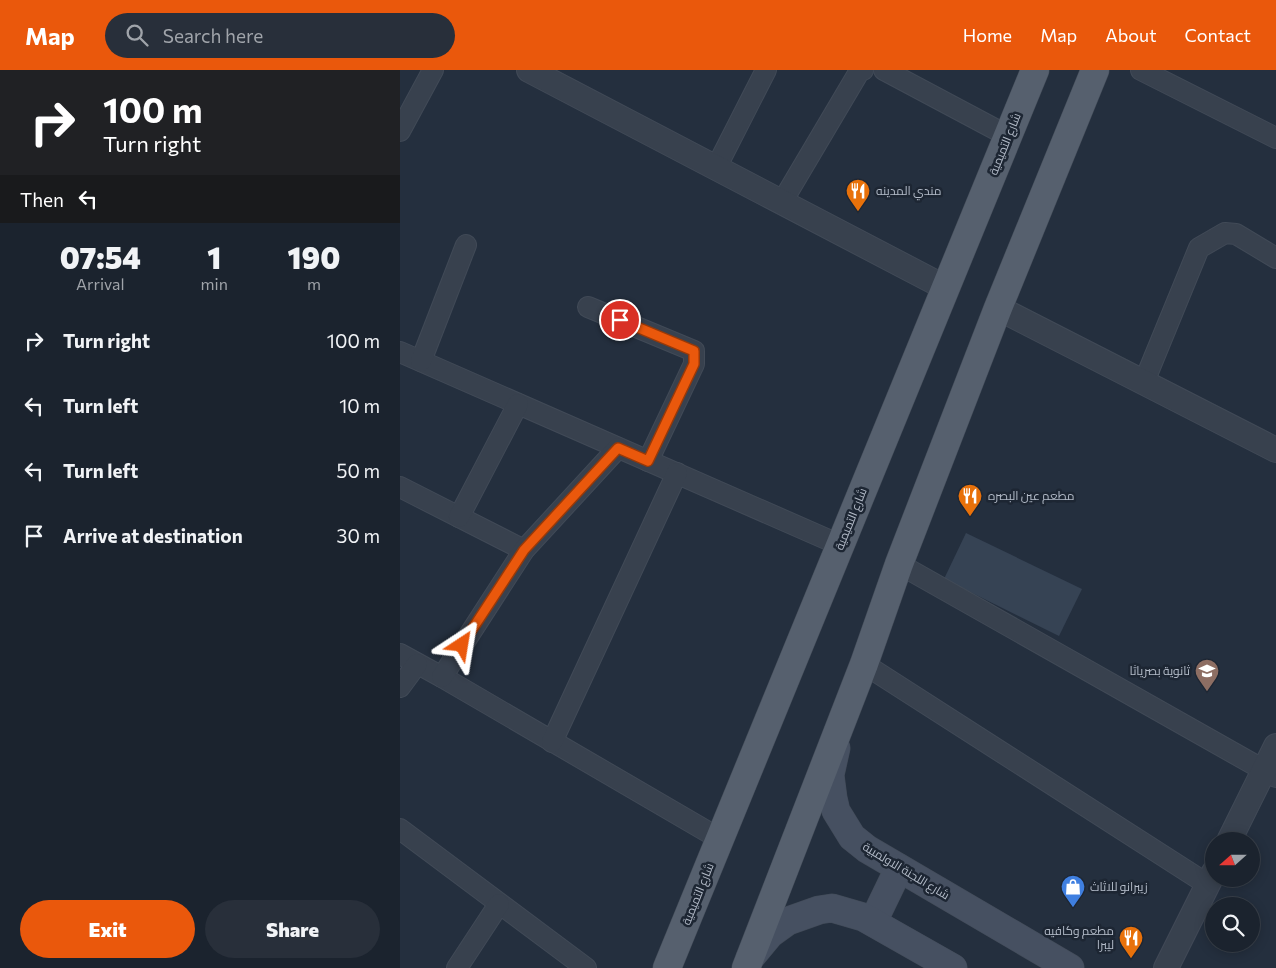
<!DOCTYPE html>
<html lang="en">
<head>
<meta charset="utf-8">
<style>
	body { margin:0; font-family:Commissioner,Cairo,sans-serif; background:#282f3a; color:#f1f3f6; height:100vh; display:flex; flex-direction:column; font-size:19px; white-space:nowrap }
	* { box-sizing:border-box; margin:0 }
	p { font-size:16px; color:#a0a4aa }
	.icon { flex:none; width:28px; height:28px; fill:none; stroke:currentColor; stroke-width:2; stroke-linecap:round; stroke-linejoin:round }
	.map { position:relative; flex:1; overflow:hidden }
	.side { display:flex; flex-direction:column; background:#1b232e; width:400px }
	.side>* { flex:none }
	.banner { background:#202124; color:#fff; overflow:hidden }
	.needle { width:32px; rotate:249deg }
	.fabs { position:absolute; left:805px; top:762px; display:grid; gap:10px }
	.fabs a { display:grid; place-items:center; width:55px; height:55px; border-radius:50%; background:#1b232e; box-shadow:0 2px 12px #0003,0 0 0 1px #39404a; font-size:25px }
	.pin { position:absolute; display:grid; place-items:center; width:42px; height:42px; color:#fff; margin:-21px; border:2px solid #fff; border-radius:50%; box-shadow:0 1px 5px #0007 }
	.me { position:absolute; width:55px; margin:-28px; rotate:33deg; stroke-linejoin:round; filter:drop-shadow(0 0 4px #0008) }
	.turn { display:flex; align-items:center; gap:18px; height:105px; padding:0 20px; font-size:22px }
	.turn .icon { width:65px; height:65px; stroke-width:2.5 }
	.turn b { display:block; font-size:35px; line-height:42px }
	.then { display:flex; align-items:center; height:48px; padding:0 20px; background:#0003; gap:10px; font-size:19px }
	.eta { display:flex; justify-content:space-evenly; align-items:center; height:85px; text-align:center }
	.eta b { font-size:30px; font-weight:800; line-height:35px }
	.button { display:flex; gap:10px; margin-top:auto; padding:10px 20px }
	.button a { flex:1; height:58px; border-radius:30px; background:#ea580c; color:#fff; font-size:20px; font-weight:800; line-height:58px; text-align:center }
	.button a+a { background:#282f3a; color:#f1f3f6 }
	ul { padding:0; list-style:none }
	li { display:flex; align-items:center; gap:15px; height:65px; padding:0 20px }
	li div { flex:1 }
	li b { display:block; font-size:19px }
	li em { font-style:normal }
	header { display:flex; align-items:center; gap:30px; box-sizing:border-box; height:70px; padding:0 25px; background:#ea580c; color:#fff }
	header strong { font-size:24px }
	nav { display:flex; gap:28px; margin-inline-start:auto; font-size:18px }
	.search { width:350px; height:45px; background:#282f3a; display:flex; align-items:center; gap:12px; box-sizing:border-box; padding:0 18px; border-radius:28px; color:#a0a4aa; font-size:19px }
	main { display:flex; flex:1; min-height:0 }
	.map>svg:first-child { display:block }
	.building { fill:#364354 }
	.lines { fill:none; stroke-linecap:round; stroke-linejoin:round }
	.minor-casing { stroke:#414a57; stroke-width:22 }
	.tertiary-casing { stroke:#414a57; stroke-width:26 }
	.secondary-casing { stroke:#414a57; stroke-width:29 }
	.primary-casing { stroke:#414a57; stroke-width:29 }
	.minor { stroke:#38414e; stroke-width:20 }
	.tertiary { stroke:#38414e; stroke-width:24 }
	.secondary { stroke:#465061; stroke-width:28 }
	.primary { stroke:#56606e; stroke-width:28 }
	.route-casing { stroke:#983908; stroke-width:12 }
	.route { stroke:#ea580c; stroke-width:9 }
	.labels { text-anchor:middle; stroke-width:5; stroke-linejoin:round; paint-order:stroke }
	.street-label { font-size:12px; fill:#b4bcc9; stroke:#1d2633 }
	.poi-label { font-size:12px; fill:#b4bcc9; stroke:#1d2633; text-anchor:start }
</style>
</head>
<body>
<header>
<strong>Map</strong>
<div class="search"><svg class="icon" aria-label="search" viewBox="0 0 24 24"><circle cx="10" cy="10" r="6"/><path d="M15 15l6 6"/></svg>Search here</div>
<nav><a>Home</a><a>Map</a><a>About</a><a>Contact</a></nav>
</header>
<main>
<section class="side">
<div class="banner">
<div class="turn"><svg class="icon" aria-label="right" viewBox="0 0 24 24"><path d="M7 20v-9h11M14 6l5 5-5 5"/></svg><div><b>100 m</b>Turn right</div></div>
<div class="then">Then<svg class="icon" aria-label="left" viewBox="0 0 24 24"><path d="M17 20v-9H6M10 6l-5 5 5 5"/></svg></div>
</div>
<div class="eta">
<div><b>07:54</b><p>Arrival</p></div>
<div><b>1</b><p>min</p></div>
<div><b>190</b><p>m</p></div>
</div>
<ul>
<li><svg class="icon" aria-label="right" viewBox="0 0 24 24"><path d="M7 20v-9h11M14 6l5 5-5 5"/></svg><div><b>Turn right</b></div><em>100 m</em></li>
<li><svg class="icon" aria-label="left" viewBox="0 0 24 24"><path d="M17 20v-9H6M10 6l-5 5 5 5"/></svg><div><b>Turn left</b></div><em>10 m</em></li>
<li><svg class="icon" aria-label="left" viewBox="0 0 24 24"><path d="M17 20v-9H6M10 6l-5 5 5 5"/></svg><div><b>Turn left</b></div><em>50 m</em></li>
<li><svg class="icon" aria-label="arrive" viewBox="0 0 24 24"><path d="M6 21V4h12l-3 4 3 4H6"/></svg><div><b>Arrive at destination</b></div><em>30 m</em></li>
</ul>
<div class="button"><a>Exit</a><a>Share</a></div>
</section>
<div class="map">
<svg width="876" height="898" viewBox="0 0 876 898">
	<rect width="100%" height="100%" fill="#242f3e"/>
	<path class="building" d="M566,463L682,519L659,566L544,509Z"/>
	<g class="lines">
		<defs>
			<g id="minor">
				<path d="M484,0L608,66"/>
				<path d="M741,0L876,68"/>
				<path d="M0,61L33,0"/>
				<path d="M316,98L366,0"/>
				<path d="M382,132L459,2L463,0"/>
				<path d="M188,237L294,281V294L248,391"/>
				<path d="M0,282L440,475"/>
				<path d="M21,291L66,175"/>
				<path d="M744,312L799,178L825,163L836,164L876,188"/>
				<path d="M0,417L124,480"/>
				<path d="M59,447L118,334"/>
				<path d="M499,494L876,707"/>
				<path d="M0,584L42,607L320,769"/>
				<path d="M464,594L807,814"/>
				<path d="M42,607L124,480L218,378"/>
				<path d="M0,617L17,594"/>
				<path d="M152,672L277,403"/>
				<path d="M0,759L186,898"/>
				<path d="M57,898L99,834"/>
			</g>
			<g id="tertiary">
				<path d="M129,0L546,218"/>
				<path d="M598,238L876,380"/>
				<path d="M829,771L876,676"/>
				<path d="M766,898L814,802"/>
			</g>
			<g id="secondary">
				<path d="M436,678L430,705L433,728L436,741L452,767L467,779L670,898"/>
				<path d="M473,852L499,798"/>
				<path d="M350,888L370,864L388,851L419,840L432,838L463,847L553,898"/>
			</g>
			<g id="primary">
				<path d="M267,898L635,0"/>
				<path d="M346,898L464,594L499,494L598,238L695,0"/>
			</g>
		</defs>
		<use href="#minor" class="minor-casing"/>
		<use href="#tertiary" class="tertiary-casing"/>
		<use href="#secondary" class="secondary-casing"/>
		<use href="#primary" class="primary-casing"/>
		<use href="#minor" class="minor"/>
		<use href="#tertiary" class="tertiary"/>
		<use href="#secondary" class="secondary"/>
		<use href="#primary" class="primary"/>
	</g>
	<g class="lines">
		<defs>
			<path id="route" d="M62,575L124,480L218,378L248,391L294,294V281L220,250"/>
		</defs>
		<use href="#route" class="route-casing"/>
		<use href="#route" class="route"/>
	</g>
	<defs>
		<symbol id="restaurant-pin" viewBox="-11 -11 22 30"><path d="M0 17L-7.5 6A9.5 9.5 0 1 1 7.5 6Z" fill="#e8710a" stroke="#1d2633"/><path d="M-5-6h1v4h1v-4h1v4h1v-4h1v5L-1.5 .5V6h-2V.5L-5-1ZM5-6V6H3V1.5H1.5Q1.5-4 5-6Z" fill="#fff"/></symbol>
		<symbol id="school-pin" viewBox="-11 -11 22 30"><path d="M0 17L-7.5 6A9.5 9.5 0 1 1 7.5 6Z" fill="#8d6e63" stroke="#1d2633"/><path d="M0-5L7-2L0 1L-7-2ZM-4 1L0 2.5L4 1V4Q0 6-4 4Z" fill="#fff"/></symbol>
		<symbol id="shop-pin" viewBox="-11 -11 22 30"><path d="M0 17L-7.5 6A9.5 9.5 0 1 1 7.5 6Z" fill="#3f7fe0" stroke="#1d2633"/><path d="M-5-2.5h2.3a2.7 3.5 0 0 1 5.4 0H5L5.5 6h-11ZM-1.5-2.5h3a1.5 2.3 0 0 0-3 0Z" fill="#fff"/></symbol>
	</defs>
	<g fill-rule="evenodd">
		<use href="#restaurant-pin" x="444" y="107" width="28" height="38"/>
		<use href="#restaurant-pin" x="556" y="412" width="28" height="38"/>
		<use href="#school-pin" x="793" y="587" width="28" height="38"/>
		<use href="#shop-pin" x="659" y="803" width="28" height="38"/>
		<use href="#restaurant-pin" x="717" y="854" width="28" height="38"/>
	</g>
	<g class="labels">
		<g class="street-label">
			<text transform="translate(605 74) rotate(-68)" y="4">شارع التميمية</text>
			<text transform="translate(451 449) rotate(-68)" y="4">شارع التميمية</text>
			<text transform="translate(506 801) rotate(31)" y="4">شارع اللجنة الاولمبية</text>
			<text transform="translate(298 824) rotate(-68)" y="4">شارع التميمية</text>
		</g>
		<g class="poi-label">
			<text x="476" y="125">مندي المدينه</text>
			<text x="588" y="430">مطعم عين البصره</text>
			<text x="790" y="605" text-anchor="end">ثانوية بصرياثا</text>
			<text x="690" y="821">زيبرانو للاثاث</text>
			<text x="714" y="865" text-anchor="end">مطعم وكافيه<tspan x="714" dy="14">ليبرا</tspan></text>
		</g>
	</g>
</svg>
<div class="fabs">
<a><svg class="needle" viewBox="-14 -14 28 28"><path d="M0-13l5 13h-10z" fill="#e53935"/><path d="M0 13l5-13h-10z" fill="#a0a4aa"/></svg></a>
<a><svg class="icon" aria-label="search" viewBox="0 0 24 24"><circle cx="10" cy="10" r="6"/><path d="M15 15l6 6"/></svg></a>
</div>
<div class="pin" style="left:220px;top:250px;background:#d93025"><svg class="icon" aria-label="arrive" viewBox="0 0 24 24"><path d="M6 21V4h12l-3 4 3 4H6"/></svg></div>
<svg class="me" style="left:62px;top:575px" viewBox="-20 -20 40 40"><path d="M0-17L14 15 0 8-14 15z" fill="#ea580c" stroke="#fff" stroke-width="4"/></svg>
</div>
</main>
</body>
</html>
